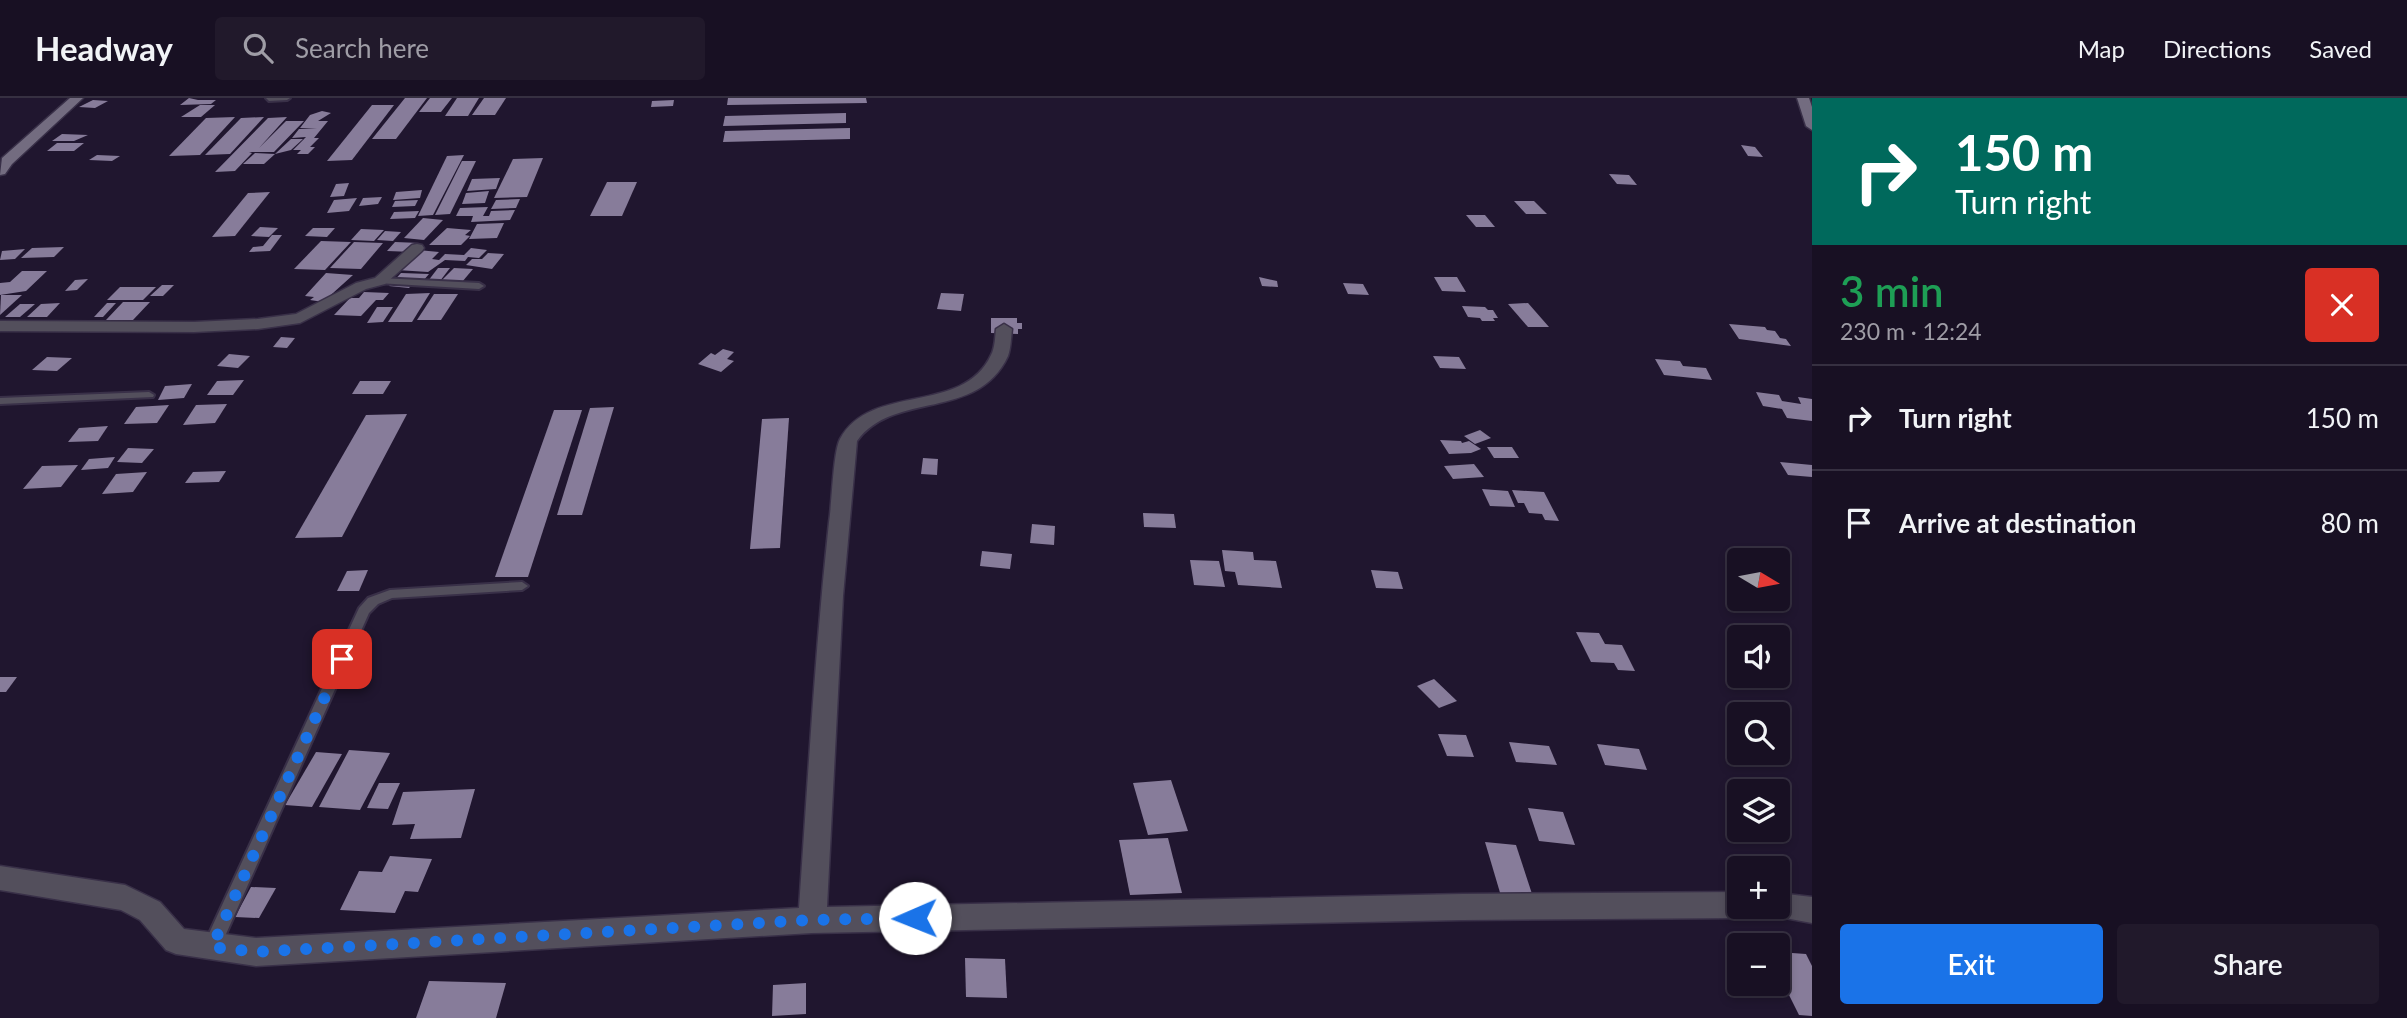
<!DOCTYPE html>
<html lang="en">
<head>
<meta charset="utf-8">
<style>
	body { margin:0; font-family:Lato,sans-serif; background:#21192b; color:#f1f3f6; height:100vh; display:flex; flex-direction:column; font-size:26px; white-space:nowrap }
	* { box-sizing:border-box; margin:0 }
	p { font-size:23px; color:#9f9da6 }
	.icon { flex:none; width:38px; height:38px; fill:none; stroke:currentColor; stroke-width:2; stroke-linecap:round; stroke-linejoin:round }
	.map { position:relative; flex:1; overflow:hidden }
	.panel { display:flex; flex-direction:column; background:#181023; width:595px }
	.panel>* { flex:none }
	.banner { background:#00695c; color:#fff; overflow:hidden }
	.needle { width:46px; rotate:100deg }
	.tools { position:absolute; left:1727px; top:450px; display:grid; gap:14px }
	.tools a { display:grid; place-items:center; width:63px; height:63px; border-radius:7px; background:#181023; box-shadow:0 4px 10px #0003,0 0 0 2px #363041; font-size:35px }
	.pin { position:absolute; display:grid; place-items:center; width:60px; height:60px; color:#fff; margin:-30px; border-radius:14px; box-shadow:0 4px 10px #0006 }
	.me { position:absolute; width:77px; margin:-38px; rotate:269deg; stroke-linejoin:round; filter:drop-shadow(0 0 5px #0008) }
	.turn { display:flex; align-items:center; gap:24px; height:147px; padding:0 28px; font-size:32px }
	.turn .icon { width:91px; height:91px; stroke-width:2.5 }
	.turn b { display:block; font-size:49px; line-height:60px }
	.round { display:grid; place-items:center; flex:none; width:74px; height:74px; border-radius:7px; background:#21192b }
	.head { display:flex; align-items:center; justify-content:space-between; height:119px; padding:0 28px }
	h1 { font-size:42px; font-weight:600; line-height:52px; color:#1e9e55 }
	.cta { display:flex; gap:14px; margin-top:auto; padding:14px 28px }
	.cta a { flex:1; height:80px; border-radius:7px; background:#1a73e8; color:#fff; font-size:28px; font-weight:600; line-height:80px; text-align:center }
	.cta a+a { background:#21192b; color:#f1f3f6 }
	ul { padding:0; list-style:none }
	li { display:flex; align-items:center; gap:21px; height:105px; padding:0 28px; border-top:2px solid #363041 }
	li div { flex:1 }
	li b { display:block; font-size:26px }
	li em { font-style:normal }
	header { display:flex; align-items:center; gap:42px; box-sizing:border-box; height:98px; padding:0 35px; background:#181023; border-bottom:2px solid #363041 }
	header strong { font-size:33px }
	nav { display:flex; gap:38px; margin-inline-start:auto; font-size:24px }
	.search { width:490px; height:63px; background:#21192b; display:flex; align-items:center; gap:18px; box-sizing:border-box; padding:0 24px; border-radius:7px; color:#9f9da6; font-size:26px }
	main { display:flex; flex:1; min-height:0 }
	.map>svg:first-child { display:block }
	.building { fill:#877c9a }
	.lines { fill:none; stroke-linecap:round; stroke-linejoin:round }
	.lane-casing { stroke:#393048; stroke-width:4 }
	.street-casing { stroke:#393048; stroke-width:3 }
	.secondary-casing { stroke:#393048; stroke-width:3 }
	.lane { fill:#534f5c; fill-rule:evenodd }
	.street { fill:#534f5c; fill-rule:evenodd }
	.secondary { fill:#736c80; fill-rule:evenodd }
	.route { stroke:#1a73e8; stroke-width:12; stroke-dasharray:0 21.6 }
</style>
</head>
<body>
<header>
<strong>Headway</strong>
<div class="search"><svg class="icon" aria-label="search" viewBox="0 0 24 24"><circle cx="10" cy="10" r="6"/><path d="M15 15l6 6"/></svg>Search here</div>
<nav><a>Map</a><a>Directions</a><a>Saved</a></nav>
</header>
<main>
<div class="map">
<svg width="1812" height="920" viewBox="0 0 1812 920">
	<rect width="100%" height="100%" fill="#20162f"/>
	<g class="building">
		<path d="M189,0L198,2H216L211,6L180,7Z"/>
		<path d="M405,0H427L396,41H372Z"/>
		<path d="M430,0H452L441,14H419Z"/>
		<path d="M457,0H479L468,18H445Z"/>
		<path d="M484,0H506L495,17H472Z"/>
		<path d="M728,0H866L867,5L727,7Z"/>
		<path d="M93,2L108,3L95,10L79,9Z"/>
		<path d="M674,2L673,8L651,9L652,3Z"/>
		<path d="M200,7H215L201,19H181Z"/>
		<path d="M372,7H394L352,62L327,63Z"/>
		<path d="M322,13L331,15L318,23H328L314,40H319L310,49H315L308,56H297L301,52H293L306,39L292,40L299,31H317L300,30L310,17Z"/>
		<path d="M846,15V25L723,28L725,18Z"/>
		<path d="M235,19L200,57L169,58L206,20Z"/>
		<path d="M264,19L230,56L205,57L241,20Z"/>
		<path d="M287,19L259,50L286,23H304L274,54H249L252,55L235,73L215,74L268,20Z"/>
		<path d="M850,30V41L723,44L725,33Z"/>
		<path d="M62,36L88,37L74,43H52Z"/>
		<path d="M291,41H303L291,52L275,56Z"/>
		<path d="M57,45H84L74,53H47Z"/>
		<path d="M1741,47L1755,49L1763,59L1748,58Z"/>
		<path d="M255,55L275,56L264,66H243Z"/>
		<path d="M97,57L120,58L112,63L89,62Z"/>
		<path d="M464,57L433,117L418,118L447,58Z"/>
		<path d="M543,60L527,99L494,100L513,61Z"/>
		<path d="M462,63H476L450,116L435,117Z"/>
		<path d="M1609,76L1629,77L1637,87L1617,86Z"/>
		<path d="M500,80L496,91L467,93L472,81Z"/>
		<path d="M607,84H637L622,118H590Z"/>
		<path d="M349,85L344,98L330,99L336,86Z"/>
		<path d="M422,92L420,100L393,102L396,94Z"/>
		<path d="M489,93L485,105L462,106L466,95Z"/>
		<path d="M270,94L235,138L212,139L248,95Z"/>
		<path d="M382,99L378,106L359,108L363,100Z"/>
		<path d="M357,100L349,113L327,115L334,102Z"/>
		<path d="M520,101L516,110L491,111L496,102Z"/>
		<path d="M418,102L415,108L392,109L395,103Z"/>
		<path d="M1514,103H1534L1547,116H1526Z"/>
		<path d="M488,109L483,118H489L491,113L515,112L510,122L471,124L473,118H456L460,110Z"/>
		<path d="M419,113L415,120L390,121L394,114Z"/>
		<path d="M1466,117H1485L1495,129H1476Z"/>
		<path d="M423,120L443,122L424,142L404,140Z"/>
		<path d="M504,125L497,140L469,141L477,126Z"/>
		<path d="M260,129L278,130L269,139L251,138Z"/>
		<path d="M313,130H335L327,139L305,138Z"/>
		<path d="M447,130L471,132L465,137L470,138L461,147H429Z"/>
		<path d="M361,131L384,132L374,143L351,142Z"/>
		<path d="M385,133L401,134L393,143L377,142Z"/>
		<path d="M272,137H282L270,153L249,154L253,149L263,148Z"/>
		<path d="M321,143L351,144L325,172L294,171Z"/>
		<path d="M354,144L383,145L361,171L330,170Z"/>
		<path d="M395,144L420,145L413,154L387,153Z"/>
		<path d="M64,149L54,159L21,160L32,150Z"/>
		<path d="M471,150L487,152L479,160L468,159L465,163L445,162L428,174L397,172L418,152L439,154L432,161L439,162L445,156L464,157Z"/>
		<path d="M25,151L15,161L0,162L2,153Z"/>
		<path d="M488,155L504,156L492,171L466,167L472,161H482Z"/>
		<path d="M438,170H450L440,183H428Z"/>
		<path d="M454,170L473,171L462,184L442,182Z"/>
		<path d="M22,173H47L26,193L0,197V185L10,184Z"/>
		<path d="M326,175L353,177L323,204L310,202L314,199L305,198Z"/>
		<path d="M401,175L429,176L423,183H415L409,190L389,188Z"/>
		<path d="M1259,179L1277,183L1278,189L1262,188Z"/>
		<path d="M1434,179H1457L1466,194L1442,193Z"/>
		<path d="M88,181L77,192L65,193L75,182Z"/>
		<path d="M1343,185L1363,186L1369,197L1348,196Z"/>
		<path d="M162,187H174L163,198H150Z"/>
		<path d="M120,189H156L143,202H107Z"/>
		<path d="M364,194L389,195L383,202H376L361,218L334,217L350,200H359Z"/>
		<path d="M430,195L412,224H388L406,196Z"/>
		<path d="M941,195L964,196L961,213L937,211Z"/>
		<path d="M434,196H458L441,222H417Z"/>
		<path d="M1,197H22L0,217Z"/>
		<path d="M123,204H150L133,222H106Z"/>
		<path d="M60,205L47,219H27L41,206Z"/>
		<path d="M107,205H116L103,219H94Z"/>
		<path d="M1528,205L1549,229H1528L1508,206Z"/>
		<path d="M20,206H35L20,219H5Z"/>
		<path d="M1462,208L1485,209L1488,212H1493L1498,220H1493L1495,223H1482L1480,220L1468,219Z"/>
		<path d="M377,209H393L383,224L367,225Z"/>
		<path d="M991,220H1017V225H1022V231H1018V236L991,235Z"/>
		<path d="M1729,226L1765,229L1767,232L1775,233L1780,240L1786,241L1791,248L1739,241Z"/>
		<path d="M281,239L295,240L287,250L273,249Z"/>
		<path d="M723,251L734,254L727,261L734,263L721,274L698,266L711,255L715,257Z"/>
		<path d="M229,256L250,258L238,270L217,268Z"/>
		<path d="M1433,258L1459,259L1466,271L1440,270Z"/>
		<path d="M47,259L72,260L57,273L32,272Z"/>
		<path d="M1655,261L1680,263L1683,268L1706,270L1712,282L1664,277Z"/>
		<path d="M244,282L233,297H207L217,283Z"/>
		<path d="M360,283H391L383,296H352Z"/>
		<path d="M192,286L184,300L158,302L165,288Z"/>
		<path d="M1756,294L1779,297L1782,303L1801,306L1798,299L1812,301V323L1787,320L1782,311L1763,308Z"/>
		<path d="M227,306L215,325L183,327L196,307Z"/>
		<path d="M169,307L157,325L124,326L136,309Z"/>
		<path d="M614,309L582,417H557L590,310Z"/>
		<path d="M554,312H582L528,479H495Z"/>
		<path d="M407,316L342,439L295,440L366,317Z"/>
		<path d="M789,320L780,450L750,451L762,321Z"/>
		<path d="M108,328L98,343L68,344L79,330Z"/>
		<path d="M1480,332L1491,340L1475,346L1464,338Z"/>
		<path d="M1440,342L1461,343L1462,345L1469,343L1481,351L1471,355L1449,356Z"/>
		<path d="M1487,349H1512L1519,360H1494Z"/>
		<path d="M128,350L154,351L142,365L117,364Z"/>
		<path d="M115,359L108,370L81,372L89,361Z"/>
		<path d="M923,360L938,361L937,377L921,376Z"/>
		<path d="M1780,364L1812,367V379L1788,377Z"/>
		<path d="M1474,366L1484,379L1453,381L1444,368Z"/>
		<path d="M78,367L61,389L23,391L42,368Z"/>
		<path d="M226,373L219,384L185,385L193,374Z"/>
		<path d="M147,374L133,394L102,396L116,376Z"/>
		<path d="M1482,391L1508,393L1515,409L1490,408Z"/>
		<path d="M1512,392L1544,394L1559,423L1545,422L1542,416L1529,415L1524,405H1518Z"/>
		<path d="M1143,415L1174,416L1176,430L1144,429Z"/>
		<path d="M1032,426L1055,428L1054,447L1030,445Z"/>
		<path d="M1222,452L1253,454L1254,462L1276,463L1282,490L1238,487L1235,474L1225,473Z"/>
		<path d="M982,453L1012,456L1010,471L980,468Z"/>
		<path d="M1190,462L1219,463L1225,489L1194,487Z"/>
		<path d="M368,472L359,493H337L347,473Z"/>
		<path d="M1371,472L1398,474L1403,491L1376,490Z"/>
		<path d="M1576,534L1599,535L1605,546L1622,547L1635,573L1618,572L1614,565L1591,564Z"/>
		<path d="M0,579H17L6,594H0Z"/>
		<path d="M1434,581L1457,603L1439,610L1417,588Z"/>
		<path d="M1438,636L1466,637L1474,659L1447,658Z"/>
		<path d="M1509,644L1549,648L1557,667L1516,664Z"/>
		<path d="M1597,646L1639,651L1647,672L1605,667Z"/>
		<path d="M349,652L390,655L360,712L319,709Z"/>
		<path d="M316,654L342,656L312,709L285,707Z"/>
		<path d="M1171,682L1188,733L1148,737L1133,685Z"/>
		<path d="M379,685H400L388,711L367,710Z"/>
		<path d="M475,691L461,740L410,741L415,726L392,727L403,694Z"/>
		<path d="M1528,710L1563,714L1575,747L1539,743Z"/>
		<path d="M1168,740L1182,795L1130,797L1119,742Z"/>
		<path d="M1485,744L1516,747L1534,802L1501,798Z"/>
		<path d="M390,758L432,761L418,794L405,793L395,815L340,812L359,773L382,774Z"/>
		<path d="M251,789L276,790L259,820L235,819Z"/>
		<path d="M1778,854L1806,856L1812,868V918L1799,917L1778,875Z"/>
		<path d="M965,860L1005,861L1007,900L966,899Z"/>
		<path d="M429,883L506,885L496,920H416Z"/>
		<path d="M806,885V916L772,918L773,887Z"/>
	</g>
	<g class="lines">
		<defs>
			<g id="lane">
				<path d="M266,0H290L287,2L269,3Z"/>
				<path d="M380,180L479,185L484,188L479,191L377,185V181Z"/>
				<path d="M149,294L154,297L153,299L0,306V300Z"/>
				<path d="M522,484L528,488L522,492L392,500L378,506L369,515L218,854L212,856L206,854L204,848L206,842L359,510L368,500L390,492Z"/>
			</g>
			<g id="street">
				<path d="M417,146L422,147L424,150L422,153L385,186L366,191L300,225L258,231L194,234L0,233V223L194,224L258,221L296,216L356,185L375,180L412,147Z"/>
				<path d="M1004,226L1012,231C1011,239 1011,250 1008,258C977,324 894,292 857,343L843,498L827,809L1462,796L1740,794V808H1753L1750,816L1740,820L1462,822L812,835L256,868L176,856L166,852L140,822L121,812L0,792V768L125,787L160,804L184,831L256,840L799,810C808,681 815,552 829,424C832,406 833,354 840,341C871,284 963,318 991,257C995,250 995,239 996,231Z"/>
				<path d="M1778,795L1812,799V825L1768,817L1764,808H1778Z"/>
			</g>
			<g id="secondary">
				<path d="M70,0H83L12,66L5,76L0,77L2,60Z"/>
				<path d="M1797,0H1809L1812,9V32L1806,28Z"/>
			</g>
		</defs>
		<use href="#lane" class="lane-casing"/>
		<use href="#street" class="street-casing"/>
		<use href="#secondary" class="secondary-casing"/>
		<use href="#lane" class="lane"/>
		<use href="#street" class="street"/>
		<use href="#secondary" class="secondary"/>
	</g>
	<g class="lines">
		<path class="route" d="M342,561L212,849L256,854L812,822L915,820"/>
	</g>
</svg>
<div class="tools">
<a><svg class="needle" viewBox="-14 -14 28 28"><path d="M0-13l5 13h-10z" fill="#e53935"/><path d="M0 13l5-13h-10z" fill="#9f9da6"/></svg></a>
<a><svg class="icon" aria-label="sound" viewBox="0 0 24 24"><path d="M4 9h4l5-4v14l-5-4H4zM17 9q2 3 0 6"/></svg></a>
<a><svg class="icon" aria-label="search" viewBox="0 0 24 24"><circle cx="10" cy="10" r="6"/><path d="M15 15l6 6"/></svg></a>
<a><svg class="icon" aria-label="layers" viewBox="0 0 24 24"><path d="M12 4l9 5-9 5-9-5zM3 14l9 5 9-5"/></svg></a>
<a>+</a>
<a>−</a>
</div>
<div class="pin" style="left:342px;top:561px;background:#d93025"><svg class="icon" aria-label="arrive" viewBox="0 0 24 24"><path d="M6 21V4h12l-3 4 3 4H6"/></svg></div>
<svg class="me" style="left:915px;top:820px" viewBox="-20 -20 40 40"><circle r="19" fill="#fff"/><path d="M0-13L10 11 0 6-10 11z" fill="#1a73e8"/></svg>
</div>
<section class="panel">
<div class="banner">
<div class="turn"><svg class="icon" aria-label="right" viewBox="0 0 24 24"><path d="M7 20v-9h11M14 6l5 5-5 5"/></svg><div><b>150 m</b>Turn right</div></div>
</div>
<div class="head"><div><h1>3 min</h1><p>230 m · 12:24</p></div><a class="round" style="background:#d93025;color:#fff"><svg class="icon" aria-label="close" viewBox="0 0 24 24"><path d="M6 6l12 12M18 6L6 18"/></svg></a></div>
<ul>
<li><svg class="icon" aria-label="right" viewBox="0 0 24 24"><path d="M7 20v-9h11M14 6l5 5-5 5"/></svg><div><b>Turn right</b></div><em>150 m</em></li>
<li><svg class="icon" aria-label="arrive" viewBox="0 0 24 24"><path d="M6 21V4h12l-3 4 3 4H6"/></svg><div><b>Arrive at destination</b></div><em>80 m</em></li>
</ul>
<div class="cta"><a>Exit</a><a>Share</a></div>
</section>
</main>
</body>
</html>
